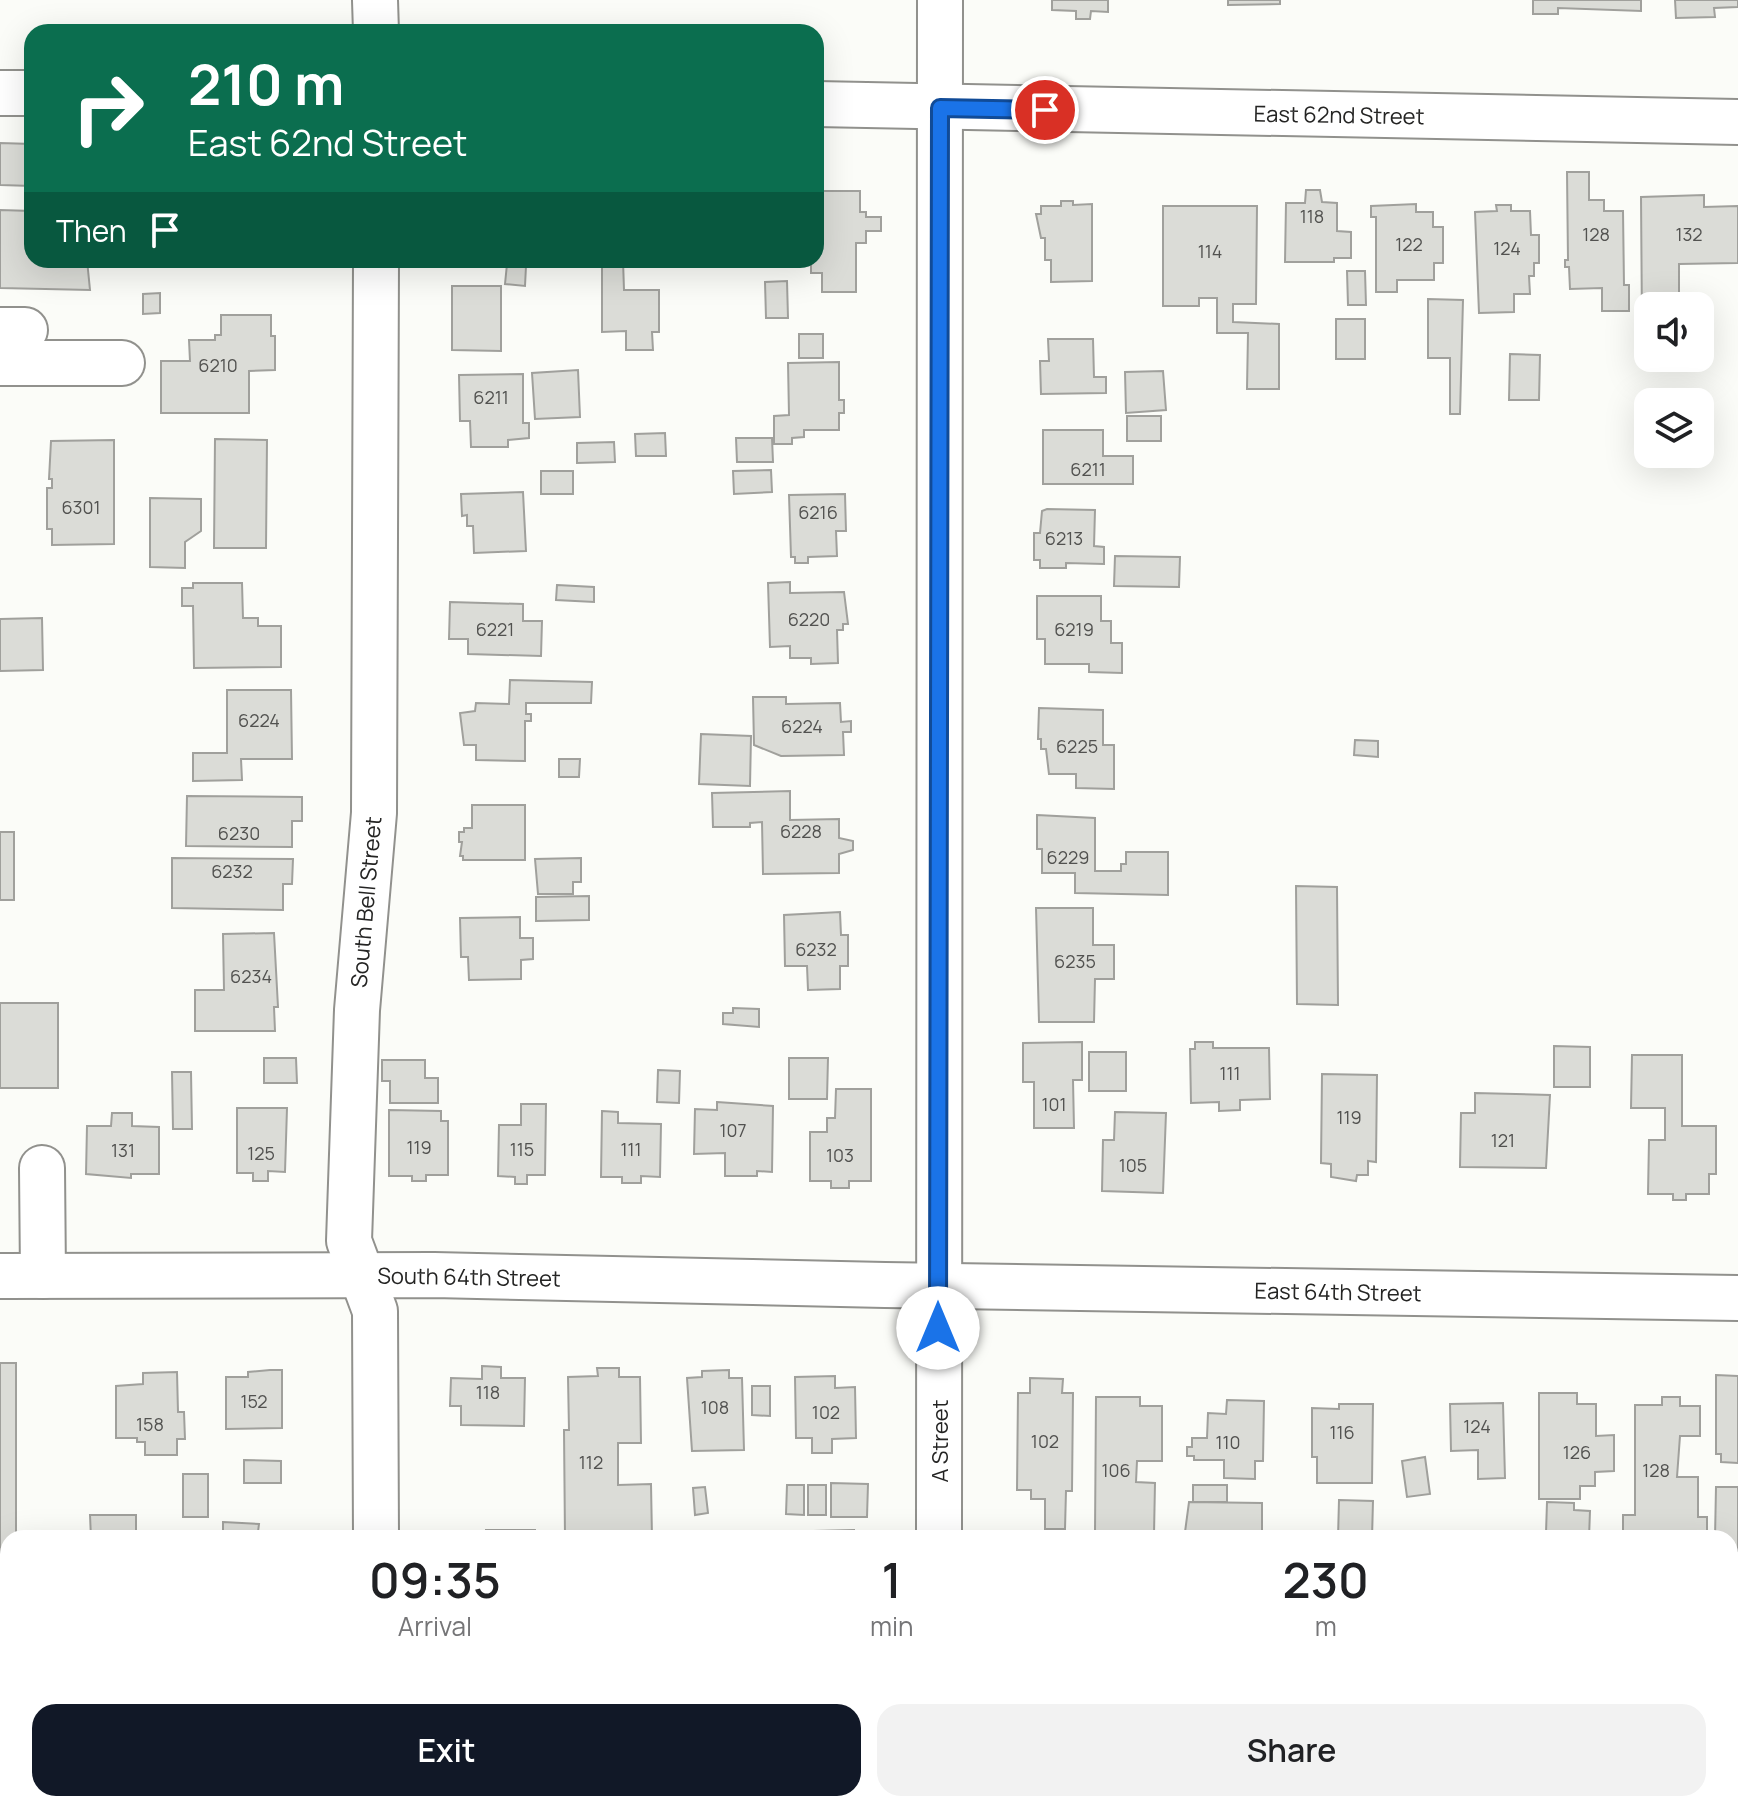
<!DOCTYPE html>
<html lang="en">
<head>
<meta charset="utf-8">
<style>
	body { margin:0; font-family:Manrope,sans-serif; background:#f2f2f2; color:#202124; height:100vh; display:flex; flex-direction:column; font-size:30px; white-space:nowrap }
	* { box-sizing:border-box; margin:0 }
	p { font-size:26px; color:#757577 }
	.icon { flex:none; width:44px; height:44px; fill:none; stroke:currentColor; stroke-width:2; stroke-linecap:round; stroke-linejoin:round }
	.map { position:relative; flex:1; overflow:hidden }
	.drawer { position:absolute; left:0px; top:1530px; width:1738px; height:282px; display:flex; flex-direction:column; background:#fff; border-radius:24px 24px 0 0; box-shadow:0 8px 32px #0002 }
	.drawer>* { flex:none }
	.hud { position:absolute; left:24px; top:24px; width:800px; height:244px; border-radius:24px; box-shadow:0 8px 32px #0002; background:#0b6e4f; color:#fff; overflow:hidden }
	.fabs { position:absolute; left:1634px; top:292px; display:grid; gap:16px }
	.fabs a { display:grid; place-items:center; width:80px; height:80px; border-radius:16px; background:#fff; box-shadow:0 8px 32px #0002; font-size:40px }
	.pin { position:absolute; display:grid; place-items:center; width:68px; height:68px; color:#fff; margin:-34px; border:4px solid #fff; border-radius:50%; box-shadow:0 2px 8px #0007 }
	.me { position:absolute; width:88px; margin:-44px; rotate:0deg; stroke-linejoin:round; filter:drop-shadow(0 0 6px #0008) }
	.turn { display:flex; align-items:center; gap:28px; height:168px; padding:0 32px; font-size:36px }
	.turn .icon { width:104px; height:104px; stroke-width:2.5 }
	.turn b { display:block; font-size:56px; line-height:68px }
	.then { display:flex; align-items:center; height:76px; padding:0 32px; background:#0003; gap:16px; font-size:30px }
	.eta { display:flex; justify-content:space-evenly; align-items:center; height:136px; text-align:center }
	.eta b { font-size:48px; font-weight:600; line-height:56px }
	.action { display:flex; gap:16px; margin-top:auto; padding:16px 32px }
	.action a { flex:1; height:92px; border-radius:24px; background:#111827; color:#fff; font-size:32px; font-weight:600; line-height:92px; text-align:center }
	.action a+a { background:#f2f2f2; color:#202124 }
	.map>svg:first-child { display:block }
	.building { fill:#dbdcd7; stroke:#a0a09c; stroke-width:2 }
	.lines { fill:none; stroke-linecap:round; stroke-linejoin:round }
	.minor-casing { stroke:#91918d; stroke-width:48 }
	.minor { stroke:#fff; stroke-width:44 }
	.route-casing { stroke:#114b97; stroke-width:20 }
	.route { stroke:#1a73e8; stroke-width:14 }
	.labels { text-anchor:middle; stroke-width:6; stroke-linejoin:round; paint-order:stroke }
	.number-label { font-size:18px; fill:#525250 }
	.street-label { font-size:22px; fill:#242423; stroke:#fff }
</style>
</head>
<body>
<div class="map">
<svg width="1738" height="1811" viewBox="0 0 1738 1811">
	<rect width="100%" height="100%" fill="#fbfcf8"/>
	<g class="building">
		<path d="M1052,0H1108V12L1091,11L1090,19H1076V11L1052,10Z"/>
		<path d="M1228,0H1280V4L1228,5Z"/>
		<path d="M1533,0H1641V11L1558,8V14H1533Z"/>
		<path d="M1675,0H1738V7L1714,8L1715,17L1676,18Z"/>
		<path d="M0,143L32,144V186L0,185Z"/>
		<path d="M1567,172H1589V200H1604V211H1623L1624,285H1629V311H1602V288L1570,289L1569,267H1565V260H1568Z"/>
		<path d="M1306,190H1320L1322,202L1337,203V231L1351,232V258H1334V262H1285L1286,203H1305Z"/>
		<path d="M816,191H860V212H866V217H881V231H866V243H856V292H822V273H811V260H816Z"/>
		<path d="M1704,195V207L1738,206V263L1679,264V306H1648V325L1642,326L1641,197Z"/>
		<path d="M1061,201H1073V205L1092,204V281L1051,282V260H1045V238H1041L1036,214H1041V206H1061Z"/>
		<path d="M1416,204V212H1433V227H1443V263H1434V280H1397V292H1376V217H1371V206Z"/>
		<path d="M1496,205H1511V211H1530L1531,235H1539V263H1534V276H1529L1530,294H1514V312L1479,313L1475,212L1497,211Z"/>
		<path d="M1163,206H1257L1256,304H1233V322L1279,324V389H1247L1248,333H1217V298H1199V306H1163Z"/>
		<path d="M0,210L32,211V260H87L90,290L0,288Z"/>
		<path d="M602,260H623L624,290H659V332H652L653,350H626V331L602,332Z"/>
		<path d="M507,264L526,266L525,286L505,284Z"/>
		<path d="M1347,271H1365L1366,305H1348Z"/>
		<path d="M787,281L788,318H766L765,282Z"/>
		<path d="M452,286H501V351L452,350Z"/>
		<path d="M160,293V313L143,314V294Z"/>
		<path d="M1428,299L1463,300L1460,414H1450V358H1428Z"/>
		<path d="M221,315H271V336H275V370L249,371V413H161V361H190L189,340H215V335H221Z"/>
		<rect x="1336" y="319" width="29" height="40"/>
		<rect x="799" y="334" width="24" height="24"/>
		<path d="M1048,339H1093L1094,377H1106V393L1041,394L1040,361H1049Z"/>
		<path d="M1510,354L1540,355L1539,400H1509Z"/>
		<path d="M839,362V400H844V413H839V430H804V437L792,438V444H774V416L789,415L788,363Z"/>
		<path d="M578,370L580,417L535,419L532,373Z"/>
		<path d="M1163,371L1166,410L1126,413L1125,372Z"/>
		<path d="M523,374V423H529V438L508,440V447H471L470,421H460L459,375Z"/>
		<rect x="1127" y="416" width="34" height="25"/>
		<path d="M1043,430H1103V456H1133V484H1043Z"/>
		<path d="M665,433L666,456H636L635,434Z"/>
		<path d="M736,438H772L773,462H737Z"/>
		<path d="M215,439L267,440L266,548H214Z"/>
		<path d="M114,440V544L52,545V529H47V488H52V479H49L51,441Z"/>
		<path d="M614,442L615,462L577,463V443Z"/>
		<path d="M771,470L772,492L734,494L733,471Z"/>
		<rect x="541" y="471" width="32" height="23"/>
		<path d="M523,492L526,551L474,553L473,526H467V515L462,516L461,494Z"/>
		<path d="M845,494L846,531H836L837,556L808,557V563H795V557H791L789,495Z"/>
		<path d="M150,498L201,499V531L185,542V568L150,567Z"/>
		<path d="M1047,509L1095,510L1094,546L1104,547V564L1066,563V568H1040V560H1034V533H1040L1042,511Z"/>
		<path d="M1115,556L1180,557L1179,587L1114,586Z"/>
		<path d="M790,582V593L844,592L848,624H843V630H837L838,663L811,664V658H790V646L770,647L768,583Z"/>
		<path d="M193,583H242L243,618H258V626H281V667L194,668L193,606H182V588H193Z"/>
		<path d="M557,585L594,587V602L556,600Z"/>
		<path d="M1037,596H1101V621H1111V643H1122V673L1089,672V664H1045V639H1037Z"/>
		<path d="M450,602L523,604V621H542L541,656L468,654V639H449Z"/>
		<path d="M42,618L43,670L0,671V619Z"/>
		<path d="M510,680L592,682L591,703H526V714H531V721H525V761L476,760V745H464L460,713L475,711L476,703L509,704Z"/>
		<path d="M227,690H291L292,759H241L242,780L193,781V753H227Z"/>
		<path d="M753,697H786V704L840,703L841,722L851,721V732H843L844,755L781,756L754,745Z"/>
		<path d="M1039,708L1103,710V745H1114V789L1076,788V774H1049L1046,749H1041V739H1038Z"/>
		<path d="M701,734L751,736L750,786L699,784Z"/>
		<path d="M1355,740L1378,741V757L1354,755Z"/>
		<path d="M559,759H580L579,777H559Z"/>
		<path d="M790,791V820L839,819V838L853,841V850L839,854V873L763,874L762,822L750,823V827H713L712,793Z"/>
		<path d="M187,796L302,797V821H292V847L186,846Z"/>
		<path d="M472,805H525V860H463V856H460L462,842H459V832H464V828H472Z"/>
		<path d="M1037,815L1095,818V871H1121V864H1126V852H1168V895L1075,893V873H1042V849H1037Z"/>
		<rect x="0" y="832" width="14" height="68"/>
		<path d="M172,858L293,859L292,884H283V910L172,908Z"/>
		<path d="M581,858V882H573V894H538L535,859Z"/>
		<path d="M1296,886L1337,887L1338,1005L1297,1004Z"/>
		<path d="M589,896V920L536,921V897Z"/>
		<path d="M1036,908H1093V945H1114V979H1095L1094,1022H1039Z"/>
		<path d="M840,912L841,935H848V966H840V989L808,990L807,966H785L784,915Z"/>
		<path d="M520,917V938H533V959L521,960V979L469,980L468,957H461L460,918Z"/>
		<path d="M274,933L278,1007H274L275,1031H195V990H224L223,934Z"/>
		<rect x="0" y="1003" width="58" height="85"/>
		<path d="M733,1008L759,1009V1027L723,1024V1013H733Z"/>
		<path d="M1082,1042V1080H1073L1074,1128H1034V1082H1023V1043Z"/>
		<path d="M1195,1042H1213V1048H1269L1270,1099L1240,1100V1110L1219,1111V1102L1191,1103L1190,1049H1195Z"/>
		<path d="M1554,1046L1590,1047V1087H1554Z"/>
		<rect x="1089" y="1052" width="37" height="39"/>
		<path d="M1632,1055H1682V1126H1716V1174H1709V1194H1686V1200H1673V1194H1648L1649,1140H1665V1108H1631Z"/>
		<path d="M264,1058H296L297,1083H264Z"/>
		<path d="M789,1058H828L827,1099H789Z"/>
		<path d="M382,1060H425V1078H438V1103H390V1081H382Z"/>
		<path d="M658,1070L680,1071L679,1103L657,1102Z"/>
		<path d="M172,1072H191L192,1129H173Z"/>
		<path d="M1322,1074L1377,1075L1376,1162L1368,1161V1175H1357L1356,1181L1331,1177V1164L1321,1163Z"/>
		<path d="M836,1089H871V1181H849V1188H831V1181H810V1132H827V1118H835Z"/>
		<path d="M1475,1093L1550,1095L1546,1168L1460,1167L1461,1113H1475Z"/>
		<path d="M717,1102L773,1106L772,1172L757,1171V1176H725V1153L694,1154L695,1109L717,1110Z"/>
		<path d="M521,1104H546L545,1175H527V1184H515V1177L498,1176L499,1125H521Z"/>
		<path d="M237,1108H287L285,1172L268,1171V1181H253V1173H237Z"/>
		<path d="M389,1110L441,1111V1121H448V1175H426V1181H412V1176H389Z"/>
		<path d="M602,1111L618,1112V1123L661,1124L660,1177L641,1176V1183H622V1177H601Z"/>
		<path d="M1115,1112L1166,1113L1163,1193L1102,1191L1103,1140H1114Z"/>
		<path d="M112,1113H132V1126L159,1127V1174H131V1178L86,1174L87,1126H111Z"/>
		<path d="M0,1363H16V1538H8V1568H0Z"/>
		<path d="M482,1366L501,1367V1378H525L524,1426L461,1425V1406H450L451,1378L482,1379Z"/>
		<path d="M597,1368H619V1377H640L641,1443H618V1485L651,1484L652,1538H565L564,1430H569L568,1377L598,1376Z"/>
		<path d="M270,1370H282V1428L226,1429V1377H248V1372Z"/>
		<path d="M729,1370V1378H742L744,1450L692,1451L687,1378L702,1377V1371Z"/>
		<path d="M177,1372L178,1412H184L185,1439H177V1455H145V1442H137V1438H116V1386L143,1384V1373Z"/>
		<path d="M1716,1375L1738,1376V1463L1721,1462V1454H1716Z"/>
		<path d="M835,1376V1388L855,1387L856,1438L832,1439V1453H812V1438H796L795,1377Z"/>
		<path d="M1030,1378L1063,1379L1062,1393H1073L1072,1491H1066L1065,1529H1045V1499H1031V1490H1017L1018,1393H1030Z"/>
		<path d="M752,1386H770V1416L752,1415Z"/>
		<path d="M1539,1393H1577V1404H1596V1436L1614,1435V1471L1595,1472V1486H1580V1499H1539Z"/>
		<path d="M1096,1397H1140V1406H1162V1461H1137L1136,1482L1155,1483L1154,1534L1095,1533Z"/>
		<path d="M1662,1397H1680V1406H1700V1436H1680L1677,1477H1698V1517H1707V1538H1623V1515H1635V1405H1662Z"/>
		<path d="M1227,1400L1264,1401L1263,1461H1255V1479L1224,1478V1460H1194V1456H1187V1447H1192V1438H1207L1208,1413L1226,1414Z"/>
		<path d="M1503,1403L1505,1478L1478,1479V1450L1451,1451L1450,1404Z"/>
		<path d="M1339,1404H1373L1372,1483H1317V1457H1312V1408L1339,1409Z"/>
		<path d="M1425,1457L1430,1494L1407,1497L1402,1461Z"/>
		<path d="M244,1460L281,1461V1483H244Z"/>
		<rect x="183" y="1474" width="25" height="43"/>
		<path d="M831,1483L868,1484L867,1517H831Z"/>
		<path d="M787,1485H804V1515L786,1514Z"/>
		<rect x="808" y="1485" width="18" height="30"/>
		<rect x="1193" y="1485" width="34" height="17"/>
		<path d="M705,1487L708,1513L695,1515L693,1488Z"/>
		<path d="M1716,1487H1738V1551H1732V1556L1730,1538H1715Z"/>
		<path d="M1339,1500L1373,1501L1372,1538H1338Z"/>
		<path d="M1189,1502L1262,1503V1537H1223V1532H1185Z"/>
		<path d="M1547,1502L1574,1503V1510L1590,1511L1589,1538H1532V1533H1546Z"/>
		<path d="M90,1515H136V1538H91Z"/>
		<path d="M223,1522L259,1524L258,1532L280,1533V1538H223Z"/>
		<rect x="486" y="1530" width="49" height="8"/>
		<path d="M854,1530V1538H772V1532Z"/>
		<path d="M1736,1698H1738V1803H1730V1731H1736Z"/>
		<path d="M0,1739H8V1804H43V1811H0Z"/>
		<path d="M206,1804H264V1811H268H206Z"/>
		<rect x="485" y="1804" width="55" height="7"/>
		<path d="M660,1804H696V1808L693,1811H660Z"/>
		<rect x="738" y="1804" width="109" height="7"/>
		<rect x="1167" y="1804" width="29" height="7"/>
	</g>
	<g class="lines">
		<defs>
			<g id="minor">
				<path d="M375,0L376,32"/>
				<path d="M0,93H32"/>
				<path d="M816,104L1738,122"/>
				<path d="M376,260L374,813L357,1010L349,1241L375,1311L376,1538"/>
				<path d="M0,330H25L0,360"/>
				<path d="M0,363H122"/>
				<path d="M42,1168L43,1276"/>
				<path d="M0,1276L434,1275L885,1285L1738,1298"/>
				<path d="M939,1538L940,0"/>
				<path d="M1730,1623H1738"/>
				<path d="M376,1804V1811"/>
				<path d="M938,1811V1804"/>
			</g>
		</defs>
		<use href="#minor" class="minor-casing"/>
		<use href="#minor" class="minor"/>
	</g>
	<g class="lines">
		<defs>
			<path id="route" d="M938,1328L940,108L1045,110"/>
		</defs>
		<use href="#route" class="route-casing"/>
		<use href="#route" class="route"/>
	</g>
	<g class="labels">
		<g class="number-label">
			<text x="1312" y="223">118</text>
			<text x="1596" y="241">128</text>
			<text x="1689" y="241">132</text>
			<text x="1409" y="251">122</text>
			<text x="1507" y="255">124</text>
			<text x="1210" y="258">114</text>
			<text x="218" y="372">6210</text>
			<text x="491" y="404">6211</text>
			<text x="1088" y="476">6211</text>
			<text x="81" y="514">6301</text>
			<text x="818" y="519">6216</text>
			<text x="1064" y="545">6213</text>
			<text x="809" y="626">6220</text>
			<text x="495" y="636">6221</text>
			<text x="1074" y="636">6219</text>
			<text x="259" y="727">6224</text>
			<text x="802" y="733">6224</text>
			<text x="1077" y="753">6225</text>
			<text x="801" y="838">6228</text>
			<text x="239" y="840">6230</text>
			<text x="1068" y="864">6229</text>
			<text x="232" y="878">6232</text>
			<text x="816" y="956">6232</text>
			<text x="1075" y="968">6235</text>
			<text x="251" y="983">6234</text>
			<text x="1230" y="1080">111</text>
			<text x="1054" y="1111">101</text>
			<text x="1349" y="1124">119</text>
			<text x="733" y="1137">107</text>
			<text x="1503" y="1147">121</text>
			<text x="419" y="1154">119</text>
			<text x="522" y="1156">115</text>
			<text x="631" y="1156">111</text>
			<text x="123" y="1157">131</text>
			<text x="261" y="1160">125</text>
			<text x="840" y="1162">103</text>
			<text x="1133" y="1172">105</text>
			<text x="488" y="1399">118</text>
			<text x="254" y="1408">152</text>
			<text x="715" y="1414">108</text>
			<text x="826" y="1419">102</text>
			<text x="150" y="1431">158</text>
			<text x="1477" y="1433">124</text>
			<text x="1342" y="1439">116</text>
			<text x="1045" y="1448">102</text>
			<text x="1228" y="1449">110</text>
			<text x="1577" y="1459">126</text>
			<text x="591" y="1469">112</text>
			<text x="1116" y="1477">106</text>
			<text x="1656" y="1477">128</text>
		</g>
		<g class="street-label">
			<text transform="translate(1339 115) rotate(1)" y="8">East 62nd Street</text>
			<text transform="translate(366 902) rotate(-85)" y="8">South Bell Street</text>
			<text transform="translate(469 1277) rotate(1)" y="8">South 64th Street</text>
			<text transform="translate(1338 1292) rotate(1)" y="8">East 64th Street</text>
			<text transform="translate(940 1441) rotate(-90)" y="8">A Street</text>
		</g>
	</g>
</svg>
<div class="fabs">
<a><svg class="icon" aria-label="sound" viewBox="0 0 24 24"><path d="M4 9h4l5-4v14l-5-4H4zM17 9q2 3 0 6"/></svg></a>
<a><svg class="icon" aria-label="layers" viewBox="0 0 24 24"><path d="M12 4l9 5-9 5-9-5zM3 14l9 5 9-5"/></svg></a>
</div>
<div class="pin" style="left:1045px;top:110px;background:#d93025"><svg class="icon" aria-label="arrive" viewBox="0 0 24 24"><path d="M6 21V4h12l-3 4 3 4H6"/></svg></div>
<svg class="me" style="left:938px;top:1328px" viewBox="-20 -20 40 40"><circle r="19" fill="#fff"/><path d="M0-13L10 11 0 6-10 11z" fill="#1a73e8"/></svg>
<div class="hud">
<div class="turn"><svg class="icon" aria-label="right" viewBox="0 0 24 24"><path d="M7 20v-9h11M14 6l5 5-5 5"/></svg><div><b>210 m</b>East 62nd Street</div></div>
<div class="then">Then<svg class="icon" aria-label="arrive" viewBox="0 0 24 24"><path d="M6 21V4h12l-3 4 3 4H6"/></svg></div>
</div>
<section class="drawer">
<div class="eta">
<div><b>09:35</b><p>Arrival</p></div>
<div><b>1</b><p>min</p></div>
<div><b>230</b><p>m</p></div>
</div>
<div class="action"><a>Exit</a><a>Share</a></div>
</section>
</div>
</body>
</html>
